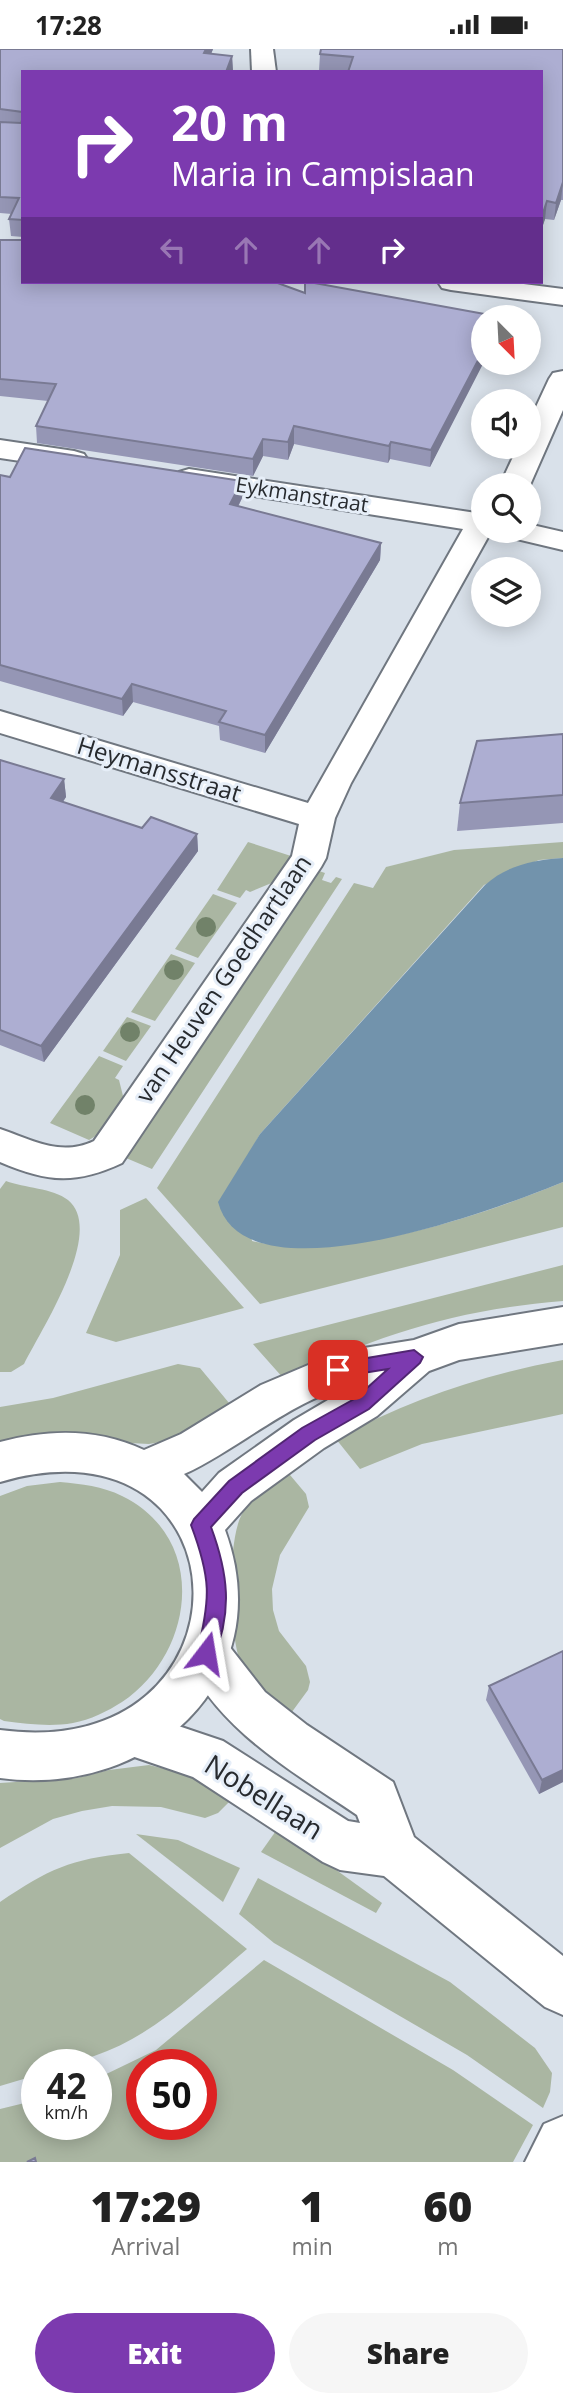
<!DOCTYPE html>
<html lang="en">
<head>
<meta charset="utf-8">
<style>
	body { margin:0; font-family:"Open Sans",sans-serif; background:#f6f6f6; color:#222; height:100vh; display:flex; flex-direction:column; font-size:26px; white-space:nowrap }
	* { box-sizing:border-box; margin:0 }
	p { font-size:23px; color:#767676 }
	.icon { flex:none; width:38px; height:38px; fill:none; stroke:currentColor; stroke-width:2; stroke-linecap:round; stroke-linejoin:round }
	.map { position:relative; height:2113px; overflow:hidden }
	.drawer { display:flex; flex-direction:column; background:#fff; flex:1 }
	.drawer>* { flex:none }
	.top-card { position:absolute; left:21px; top:21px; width:522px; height:214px; border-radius:0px; box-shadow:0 4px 18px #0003; background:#7c3aaf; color:#fff; overflow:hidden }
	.needle { width:46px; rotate:156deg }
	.controls { position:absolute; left:471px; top:256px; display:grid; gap:14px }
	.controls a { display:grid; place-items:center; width:70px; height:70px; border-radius:50%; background:#fff; box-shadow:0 4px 18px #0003; font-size:35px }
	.speed { position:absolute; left:21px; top:2000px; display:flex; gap:14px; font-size:35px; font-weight:700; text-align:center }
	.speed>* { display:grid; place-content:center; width:91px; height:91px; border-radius:50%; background:#fff; box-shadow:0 4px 18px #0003; line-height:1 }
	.speed small { font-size:18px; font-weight:400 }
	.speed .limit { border:10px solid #d22; background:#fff; color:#111 }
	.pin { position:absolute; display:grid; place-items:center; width:60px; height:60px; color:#fff; margin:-30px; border-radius:14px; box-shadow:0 4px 10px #0006 }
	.me { position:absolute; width:77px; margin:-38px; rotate:14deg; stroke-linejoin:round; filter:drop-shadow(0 0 5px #0008) }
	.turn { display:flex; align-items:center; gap:24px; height:147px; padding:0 35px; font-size:32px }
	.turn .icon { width:91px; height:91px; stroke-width:2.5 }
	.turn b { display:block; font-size:49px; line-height:60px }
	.lanes { display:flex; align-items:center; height:66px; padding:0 35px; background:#0003; justify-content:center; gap:35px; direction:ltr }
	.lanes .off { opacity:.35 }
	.eta { display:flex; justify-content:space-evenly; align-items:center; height:119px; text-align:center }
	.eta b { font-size:42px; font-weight:800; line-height:49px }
	.cta { display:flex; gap:14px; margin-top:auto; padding:14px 35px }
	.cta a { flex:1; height:80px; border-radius:42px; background:#7c3aaf; color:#fff; font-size:28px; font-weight:800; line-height:80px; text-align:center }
	.cta a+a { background:#f6f6f6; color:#222 }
	.status { display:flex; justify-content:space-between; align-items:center; height:49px; padding:0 35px; background:#fff; direction:ltr }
	.status svg { height:19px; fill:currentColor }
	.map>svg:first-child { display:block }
	.green { fill:#aab6a2; fill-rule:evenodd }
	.water { fill:#7293ac }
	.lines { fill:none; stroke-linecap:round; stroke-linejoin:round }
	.minor-casing { stroke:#707780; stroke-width:4 }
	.tertiary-casing { stroke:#707780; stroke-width:4 }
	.secondary-casing { stroke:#707780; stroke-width:4 }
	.minor { fill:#fff; fill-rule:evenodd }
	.tertiary { fill:#fff; fill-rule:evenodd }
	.secondary { fill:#fff; fill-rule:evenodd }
	.tree { fill:#718269 }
	.wall { fill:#9596b5 }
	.shaded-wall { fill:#797a93 }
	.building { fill:#adaed2; stroke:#797a93; stroke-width:2 }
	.route { fill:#7c3aaf; stroke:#512672; stroke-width:2 }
	.labels { text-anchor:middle; stroke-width:6; stroke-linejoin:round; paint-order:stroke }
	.far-street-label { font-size:21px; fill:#272a2e; stroke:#e6eef8 }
	.street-label { font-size:24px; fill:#272a2e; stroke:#e6eef8 }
	.near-street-label { font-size:28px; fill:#272a2e; stroke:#e6eef8 }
</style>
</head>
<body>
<div class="status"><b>17:28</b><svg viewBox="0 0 49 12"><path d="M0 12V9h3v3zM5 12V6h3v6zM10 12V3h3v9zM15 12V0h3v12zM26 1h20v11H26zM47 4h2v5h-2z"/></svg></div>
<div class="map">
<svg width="563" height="2113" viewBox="0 0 563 2113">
	<rect width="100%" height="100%" fill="#d9e1ea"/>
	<g class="green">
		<path d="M248,793L291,807L274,833L250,843L246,841L240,849L217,841Z"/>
		<path d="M563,793V809L539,811L484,836L260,1085L243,1116L252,1192C343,1213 478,1168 563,1133V1178L260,1255L157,1139L354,834L373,839L386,818L454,801Z"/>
		<path d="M319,822L325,824L322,831L331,834L336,828L342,830L152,1120L126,1109Z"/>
		<path d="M213,845L237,854L198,909L175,900Z"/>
		<path d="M171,905L195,914L155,972L131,963Z"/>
		<path d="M127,968L151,977L126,1012L103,1002Z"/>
		<path d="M99,1007L123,1017L115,1029L119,1031L124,1051L99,1085L89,1091L50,1074Z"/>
		<path d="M6,1132C24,1139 53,1139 68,1151C106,1182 41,1281 24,1315L11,1323H0V1140Z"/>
		<path d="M146,1149L244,1259L116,1293L86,1284L120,1206V1161Z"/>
		<path d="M563,1216V1252C455,1261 382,1285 284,1330L253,1295Z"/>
		<path d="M563,1311V1365L422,1395L360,1420L336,1390C409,1351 482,1326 563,1311Z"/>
		<path d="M178,1315L200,1319L234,1360L172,1391L149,1395L110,1393L0,1399V1358L53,1349Z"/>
		<path d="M285,1420L306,1445L309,1458L280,1506L272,1540L273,1561L279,1582L306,1617L310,1633L308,1641L286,1671C273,1656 253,1639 244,1622C228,1593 227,1496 241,1467C251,1446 268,1434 285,1420Z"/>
		<path d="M60,1433C82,1435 102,1437 122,1447C210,1490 194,1605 122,1653C108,1662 90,1671 73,1674C50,1678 28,1675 4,1672L0,1670V1447L27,1437Z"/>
		<path d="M149,1716L198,1728L233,1749L218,1764L205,1769L161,1758L112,1757L82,1762L53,1770L0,1799V1734L77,1729L109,1721Z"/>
		<path d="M278,1779L382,1854L376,1864L261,1803Z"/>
		<path d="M136,1785L178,1791L240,1819L223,1853Z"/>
		<path d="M129,1804L247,1900C183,1954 126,2016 37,2016V2026L0,2037V1853C49,1820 70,1810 129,1804Z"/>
		<path d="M258,1829L450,1933L535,1999L552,2024L550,2043L543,2059L467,2006L274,1894L239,1865Z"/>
		<path d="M264,1911L453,2021L533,2076L513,2113H0V2060L37,2051V2076H96V2030L156,2001ZM142,2016H201V2076H142Z"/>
	</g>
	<path class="water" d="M563,809V1133C500,1159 245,1256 218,1153L260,1085L485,836C507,816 534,811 563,809Z"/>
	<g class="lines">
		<defs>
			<g id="minor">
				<path d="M251,0H273L276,23H252Z"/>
				<path d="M438,233H508L563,240V256L451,241L442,239Z"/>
				<path d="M563,322V361L530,436H500L518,397H528V375L549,330L553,324Z"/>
				<path d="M0,391L74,402L84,405L88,411L84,417L74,420L0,409Z"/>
				<path d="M189,420L476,464L483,462V481H492L351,734L335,769L326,809L321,818L122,1114C75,1136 47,1133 0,1113V1080C33,1091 60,1108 94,1092L292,807L299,775L0,684V662L308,754L463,480L179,435L174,429L179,423Z"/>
				<path d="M528,475L563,483V501L504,487L500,481H528Z"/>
				<path d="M563,2067V2113H525L544,2075Z"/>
			</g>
			<path id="tertiary" d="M206,1582L222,1588L265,1643L307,1676L393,1733L414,1788L563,1907V1966L545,1958L384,1827L340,1821L323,1813L193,1728L117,1702L110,1685L117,1668L134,1662L223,1692L348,1772L360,1774L357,1766C292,1722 216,1680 183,1604L190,1588Z"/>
			<path id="secondary" d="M563,1258V1294L459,1311L429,1322L377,1367L324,1399L251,1452L225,1481C281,1633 147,1749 0,1729V1681C262,1716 254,1359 0,1433V1393C49,1380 97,1379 144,1401L181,1385L261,1336L339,1303L414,1291L459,1275ZM350,1338L294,1371L219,1424L202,1443L184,1425C234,1403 299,1346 350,1338Z"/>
		</defs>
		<use href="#minor" class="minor-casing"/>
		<use href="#tertiary" class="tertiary-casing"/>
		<use href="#secondary" class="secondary-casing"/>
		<use href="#minor" class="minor"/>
		<use href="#tertiary" class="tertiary"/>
		<use href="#secondary" class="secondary"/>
	</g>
	<g class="tree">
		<circle cx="206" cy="878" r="10"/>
		<circle cx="174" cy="921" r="10"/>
		<circle cx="130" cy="983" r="10"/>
		<circle cx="85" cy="1056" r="10"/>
	</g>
	<g class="wall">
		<path d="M0,0H213L211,5L232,7L233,23H23V188L11,187L9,170L12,165L0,164Z"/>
		<path d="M563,0V151H561L554,171L545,170L541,182V23L319,22L320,5Z"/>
		<path d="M0,191L23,233L305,244L501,268L430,418L390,410L388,414L294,395L288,411L263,407L253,427L37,394L36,377L48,352L0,347Z"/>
		<path d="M0,426L10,428L242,449L238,458L381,494L380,511L265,704L220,691L219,677L133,653L123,667L0,632Z"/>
		<path d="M563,685V774L457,782L460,754Z"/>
		<path d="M0,711L64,730L66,748L63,753L142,779L197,785L198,802L44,1013L0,996Z"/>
		<path d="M489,1637L563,1733L539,1745L486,1651Z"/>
	</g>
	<g class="shaded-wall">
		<path d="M206,0H213L205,20L204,4Z"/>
		<path d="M232,7L233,23H226Z"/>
		<path d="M563,133L561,151L554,171L556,154Z"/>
		<path d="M547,152L545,170L541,182V170Z"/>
		<path d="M483,302V313H484L430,418L431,401Z"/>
		<path d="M294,377V395L288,411V393Z"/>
		<path d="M263,390V407L253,427V410Z"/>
		<path d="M391,393L390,410L388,414L389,397Z"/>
		<path d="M242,432V449L230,473V455Z"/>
		<path d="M381,494L380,511L265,704V686Z"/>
		<path d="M132,635L133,653L123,667L122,650Z"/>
		<path d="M64,730L66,748L53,766L51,749Z"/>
		<path d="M197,785L198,802L44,1013L41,997Z"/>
		<path d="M563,1721V1733L539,1745L542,1731Z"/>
	</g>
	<g class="building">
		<path d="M0,0H206L204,4L232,7L226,23H23V63L0,60Z"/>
		<path d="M321,0H563V133L556,154L547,152L541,170V23H348L353,8L320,5Z"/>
		<path d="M23,68V171L9,170L19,149L0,148V73L21,74Z"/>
		<path d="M0,191H23V233H275L305,244V233H309L501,268H483V302L431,401L391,393L389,397L294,377L288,393L263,390L253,410L36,377L56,335L0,330Z"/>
		<path d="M25,399L242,432L230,455L381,494L265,686L219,673L226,662L132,635L122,650L0,616V426L10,428Z"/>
		<path d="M563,685V746L460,754L477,692Z"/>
		<path d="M0,711L64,730L51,749L142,779L151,768L197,785L41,997L0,981Z"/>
		<path d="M563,1602V1721L542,1731L489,1637Z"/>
		<path d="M35,2109L36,2113H27Z"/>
	</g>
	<path class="route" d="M414,1301L423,1308L420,1314L369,1360L315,1391L242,1444L211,1478C228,1524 233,1563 213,1610L206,1613L199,1610L197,1604C211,1549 211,1529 191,1476L194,1470L229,1432L302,1379L356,1349L388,1320L338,1328L332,1326L330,1321L332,1315Z"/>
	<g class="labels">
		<g class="far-street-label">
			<text transform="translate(302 446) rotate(9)" y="7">Eykmanstraat</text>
		</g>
		<g class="street-label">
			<text transform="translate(159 721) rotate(17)" y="8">Heymansstraat</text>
			<text transform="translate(224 930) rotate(-56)" y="8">van Heuven Goedhartlaan</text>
		</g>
		<g class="near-street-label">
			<text transform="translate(264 1748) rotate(32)" y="10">Nobellaan</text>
		</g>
	</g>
</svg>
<div class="controls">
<a><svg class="needle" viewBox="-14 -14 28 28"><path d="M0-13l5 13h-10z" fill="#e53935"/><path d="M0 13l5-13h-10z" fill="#767676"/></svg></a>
<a><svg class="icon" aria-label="sound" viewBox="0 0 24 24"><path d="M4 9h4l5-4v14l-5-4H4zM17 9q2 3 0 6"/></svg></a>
<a><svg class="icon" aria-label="search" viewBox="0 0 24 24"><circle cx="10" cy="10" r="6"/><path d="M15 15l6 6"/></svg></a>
<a><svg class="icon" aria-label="layers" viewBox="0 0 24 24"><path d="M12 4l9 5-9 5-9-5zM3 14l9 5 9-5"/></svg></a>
</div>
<div class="speed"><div>42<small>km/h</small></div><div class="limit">50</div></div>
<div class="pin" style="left:338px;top:1321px;background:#d93025"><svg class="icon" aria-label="arrive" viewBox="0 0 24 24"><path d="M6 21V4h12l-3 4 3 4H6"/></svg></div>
<svg class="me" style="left:206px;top:1604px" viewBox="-20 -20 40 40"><path d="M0-17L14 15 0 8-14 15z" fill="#7c3aaf" stroke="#fff" stroke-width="4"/></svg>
<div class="top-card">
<div class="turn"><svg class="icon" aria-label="right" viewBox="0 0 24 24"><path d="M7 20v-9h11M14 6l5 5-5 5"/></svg><div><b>20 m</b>Maria in Campislaan</div></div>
<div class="lanes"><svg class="icon off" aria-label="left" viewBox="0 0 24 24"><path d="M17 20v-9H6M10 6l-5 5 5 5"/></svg><svg class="icon off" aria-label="ahead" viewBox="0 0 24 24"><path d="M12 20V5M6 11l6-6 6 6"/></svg><svg class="icon off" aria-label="ahead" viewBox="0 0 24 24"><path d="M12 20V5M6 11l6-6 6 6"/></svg><svg class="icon" aria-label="right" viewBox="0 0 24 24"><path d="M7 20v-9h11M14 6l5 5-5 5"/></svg></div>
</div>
</div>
<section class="drawer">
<div class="eta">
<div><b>17:29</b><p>Arrival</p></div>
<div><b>1</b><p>min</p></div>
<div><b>60</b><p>m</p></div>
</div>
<div class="cta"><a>Exit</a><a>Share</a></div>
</section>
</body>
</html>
